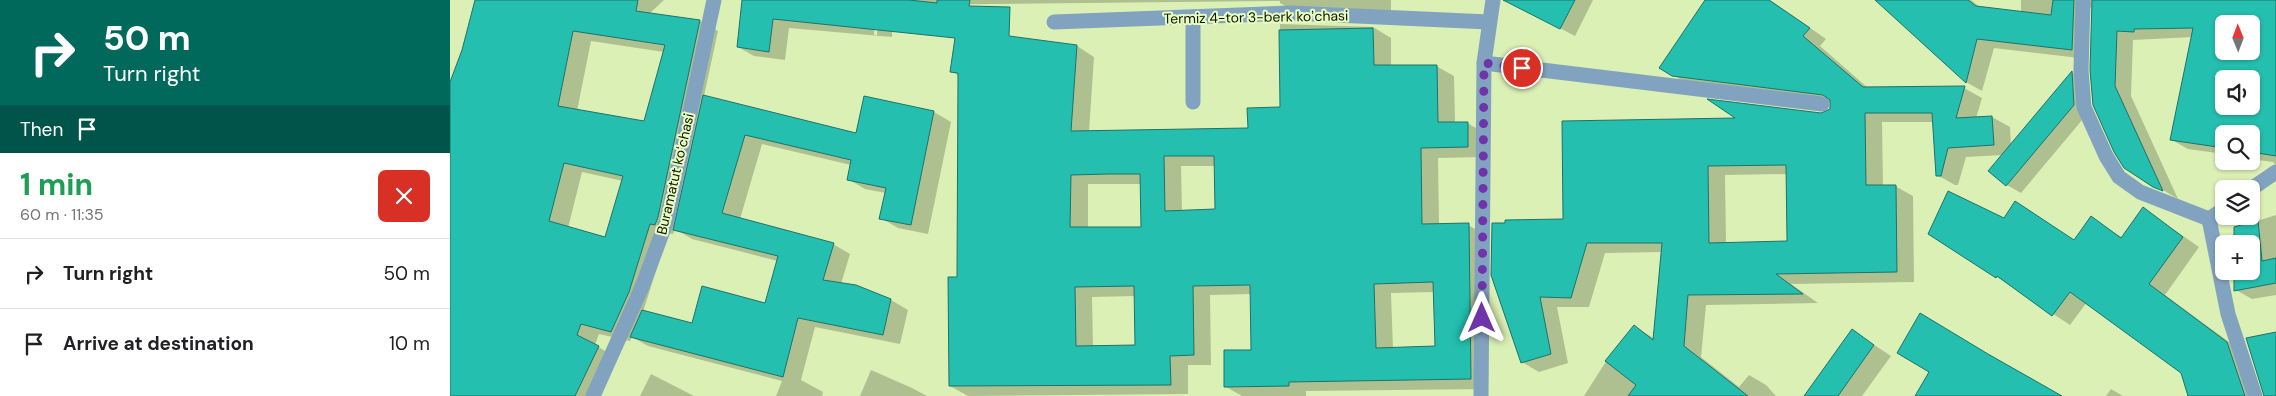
<!DOCTYPE html>
<html lang="en">
<head>
<meta charset="utf-8">
<style>
	body { margin:0; font-family:"DM Sans",sans-serif; background:#f6f6f6; color:#202124; height:100vh; display:flex; flex-direction:column; font-size:19px; white-space:nowrap }
	* { box-sizing:border-box; margin:0 }
	p { font-size:16px; color:#757577 }
	.icon { flex:none; width:28px; height:28px; fill:none; stroke:currentColor; stroke-width:2; stroke-linecap:round; stroke-linejoin:round }
	.map { position:relative; flex:1; overflow:hidden }
	.details { display:flex; flex-direction:column; background:#fff; width:450px }
	.details>* { flex:none }
	.hud { background:#00695c; color:#fff; overflow:hidden }
	.needle { width:32px; rotate:359deg }
	.tools { position:absolute; left:1765px; top:15px; display:grid; gap:10px }
	.tools a { display:grid; place-items:center; width:45px; height:45px; border-radius:8px; background:#fff; box-shadow:0 1px 4px #0004; font-size:25px }
	.pin { position:absolute; display:grid; place-items:center; width:42px; height:42px; color:#fff; margin:-21px; border:2px solid #fff; border-radius:50%; box-shadow:0 1px 5px #0007 }
	.me { position:absolute; width:55px; margin:-28px; rotate:0deg; stroke-linejoin:round; filter:drop-shadow(0 0 4px #0008) }
	.turn { display:flex; align-items:center; gap:18px; height:105px; padding:0 20px; font-size:22px }
	.turn .icon { width:65px; height:65px; stroke-width:2.5 }
	.turn b { display:block; font-size:35px; line-height:42px }
	.then { display:flex; align-items:center; height:48px; padding:0 20px; background:#0003; gap:10px; font-size:19px }
	.round { display:grid; place-items:center; flex:none; width:52px; height:52px; border-radius:8px; background:#f6f6f6 }
	.headline { display:flex; align-items:center; justify-content:space-between; height:85px; padding:0 20px }
	h1 { font-size:30px; font-weight:700; line-height:38px; color:#1e9e55 }
	ul { padding:0; list-style:none }
	li { display:flex; align-items:center; gap:15px; height:70px; padding:0 20px; border-top:1px solid #e0e0e0 }
	li div { flex:1 }
	li b { display:block; font-size:19px }
	li em { font-style:normal }
	main { display:flex; flex:1; min-height:0 }
	.map>svg:first-child { display:block }
	.shadow { fill:#0003; fill-rule:evenodd }
	.building { fill:#24bfaf; stroke:#1d7369; fill-rule:evenodd }
	.lines { fill:none; stroke-linecap:round; stroke-linejoin:round }
	.service { stroke:#82a3bf; stroke-width:15 }
	.minor { stroke:#82a3bf; stroke-width:15 }
	.route { stroke:#7034a9; stroke-width:9; stroke-dasharray:0 16.2 }
	.labels { text-anchor:middle; stroke-width:4; stroke-linejoin:round; paint-order:stroke }
	.street-label { font-size:14px; fill:#0e1502; stroke:#e8fdc2 }
</style>
</head>
<body>
<main>
<section class="details">
<div class="hud">
<div class="turn"><svg class="icon" aria-label="right" viewBox="0 0 24 24"><path d="M7 20v-9h11M14 6l5 5-5 5"/></svg><div><b>50 m</b>Turn right</div></div>
<div class="then">Then<svg class="icon" aria-label="arrive" viewBox="0 0 24 24"><path d="M6 21V4h12l-3 4 3 4H6"/></svg></div>
</div>
<div class="headline"><div><h1>1 min</h1><p>60 m · 11:35</p></div><a class="round" style="background:#d93025;color:#fff"><svg class="icon" aria-label="close" viewBox="0 0 24 24"><path d="M6 6l12 12M18 6L6 18"/></svg></a></div>
<ul>
<li><svg class="icon" aria-label="right" viewBox="0 0 24 24"><path d="M7 20v-9h11M14 6l5 5-5 5"/></svg><div><b>Turn right</b></div><em>50 m</em></li>
<li><svg class="icon" aria-label="arrive" viewBox="0 0 24 24"><path d="M6 21V4h12l-3 4 3 4H6"/></svg><div><b>Arrive at destination</b></div><em>10 m</em></li>
</ul>
</section>
<div class="map">
<svg width="1826" height="396" viewBox="0 0 1826 396">
	<rect width="100%" height="100%" fill="#dbf0b5"/>
	<g class="shadow">
		<path d="M31,0H214L199,14L250,21L268,31L254,96L407,134L415,98L484,112L501,122L478,234L448,228L431,218L436,193L415,189L398,179L401,165L312,144L290,219L383,244L400,254L391,284L441,300L458,310L450,344L365,327L351,380L373,392L372,396H326L332,381L198,346L182,337L180,341L149,334L145,345L167,358L148,396H0V86ZM141,41L214,52L195,123L127,111ZM132,172L173,181L156,239L118,228ZM225,229L242,239L328,261L316,304L243,325L193,312L218,233L223,234Z"/>
		<path d="M293,0H941V17L849,14L830,3V1L443,5L442,37L339,28L335,60L304,56L288,47ZM426,3H428L427,35H424Z"/>
		<path d="M1055,0H1143L1125,36Z"/>
		<path d="M1257,0H1320L1376,39L1370,46L1418,88H1514L1532,98L1526,118L1542,117L1560,127L1561,146L1622,72L1636,80L1638,113L1571,193L1557,185L1540,171L1553,155L1516,157L1508,185H1505L1487,175L1484,122H1432L1433,186H1445L1463,196L1464,282L1341,284L1368,303L1256,305L1251,357L1289,387L1299,375L1316,385L1326,396H1134L1155,363L1184,326L1205,339L1212,252L1155,253L1139,307H1107L1118,363L1089,372L1072,362L1043,274L1114,220L1289,119L1371,115L1377,114L1382,106V103L1241,86L1223,75ZM1337,174L1338,242L1276,244L1275,175Z"/>
		<path d="M1426,0H1521L1531,8L1571,13V0H1823L1826,19V165L1823,162L1801,159V134H1774V154L1738,149L1722,140L1742,37L1683,40L1681,96L1728,199L1675,167L1644,3L1640,9L1638,59L1544,48L1532,91L1516,82ZM1774,24H1801V51H1774ZM1774,79H1801V106H1774Z"/>
		<path d="M830,24L923,27L941,38V66H986L1004,76L1005,123H1017L1035,133V157L988,158L989,225H1018L1036,235L1038,389L856,391V396H792L776,387L802,351V294L760,295L761,365H738V394L518,396L500,386L508,278L509,76L501,71L627,46L644,57L639,132L799,129L831,108ZM731,166H766V210L732,211ZM638,184H691L692,228H638ZM985,292L987,347L943,349L941,293ZM686,296L687,346L643,347L642,297Z"/>
		<path d="M1566,203L1625,241L1641,218L1673,238L1694,209L1749,247L1715,295L1794,353L1808,396H1765L1637,302L1620,325L1480,233L1554,220Z"/>
		<path d="M1826,215V295L1802,299L1786,290L1801,271V244L1785,228Z"/>
		<path d="M1403,331L1441,356L1412,396H1355Z"/>
		<path d="M421,370L462,388L477,396H410Z"/>
		<path d="M201,374L244,396H190Z"/>
		<path d="M1661,389L1673,396H1656Z"/>
	</g>
	<g class="building">
		<path d="M25,0H188L186,11L250,20L208,217L205,225L200,224L179,292L161,332L131,324L127,335L149,346L125,396H0V82L12,50ZM123,31L215,45L194,121L108,106ZM114,163L173,176L155,237L99,221Z"/>
		<path d="M292,0H459L487,3V0H520L519,6L560,7L559,36L627,45L621,131L798,128L797,108L830,107L829,30L923,28L924,65H987L988,122H1018V147L971,148L972,224L1019,223L1021,379L839,382V386L774,387V350H801L800,285L743,286L744,355L720,356L721,385L499,386L498,277H507L508,73L500,72L505,38L323,19L319,52L287,47ZM714,156H764L765,209L715,211ZM658,174H690L691,227H620L621,175ZM983,282L985,346L926,348L924,284ZM684,286L685,345L626,346L625,287Z"/>
		<path d="M1053,0H1125L1110,29Z"/>
		<path d="M1255,0H1319L1360,28L1353,36L1413,87L1515,86L1506,118L1542,116L1544,145L1498,148L1491,176H1486L1482,113H1415L1416,185H1446L1447,272L1326,274L1353,294L1238,295L1234,346L1298,396H1178L1186,385L1155,361L1184,325L1203,340L1212,243H1137L1121,298L1090,297L1101,354L1071,363L1041,275L1042,223H1055V220L1113,219L1112,121L1285,118L1257,99L1371,113L1380,109V100L1373,95L1222,76L1209,68ZM1336,165L1337,241L1259,243L1258,166Z"/>
		<path d="M1425,0H1518L1526,6L1601,15L1603,0H1624L1622,50L1527,39L1516,83Z"/>
		<path d="M1642,0H1826V156L1801,152V134H1774V148L1720,140L1743,28L1684,29V32L1667,31L1665,86L1713,191L1703,187L1674,168L1664,152L1643,105L1640,70ZM1774,24H1801V51H1774ZM1774,79H1801V106H1774Z"/>
		<path d="M1622,71L1624,105L1556,186L1538,171Z"/>
		<path d="M253,95L406,133L414,96L484,111L461,225L429,219L436,188L397,180L401,160L295,135L272,213L384,243L373,280L406,285L441,299L433,335L348,318L333,377L180,337L192,310L242,323L252,286L315,303L328,256L223,230Z"/>
		<path d="M1498,191L1554,218L1565,201L1624,240L1641,216L1671,238L1693,207L1733,237L1699,284L1777,342L1795,396H1738L1731,373L1620,292L1602,316L1547,276L1546,278L1478,234Z"/>
		<path d="M1808,220L1812,261L1826,258V283L1784,291V271H1801V244H1784V227Z"/>
		<path d="M1470,313L1538,354L1612,396H1465L1479,372L1447,353Z"/>
		<path d="M1402,329L1424,345L1388,396H1354Z"/>
		<path d="M1826,332V396H1814L1796,338Z"/>
	</g>
	<g class="lines">
		<path class="service" d="M743,102V17"/>
		<g class="minor">
			<path d="M1633,0L1631,70L1634,107L1656,156L1669,177L1690,192L1759,219L1774,209"/>
			<path d="M604,22L841,13L1039,22"/>
			<path d="M1034,63L1372,104"/>
			<path d="M1801,189L1826,172"/>
			<path d="M1759,219L1778,314L1805,396"/>
			<path d="M143,396L192,287L217,220L264,0"/>
			<path d="M1031,396L1034,63L1043,0"/>
		</g>
	</g>
	<g class="lines">
		<path class="route" d="M1032,318L1034,63L1072,68"/>
	</g>
	<g class="labels">
		<g class="street-label">
			<text transform="translate(806 17) rotate(-1)" y="5">Termiz 4-tor 3-berk koʼchasi</text>
			<text transform="translate(225 174) rotate(-77)" y="5">Buramatut koʻchasi</text>
		</g>
	</g>
</svg>
<div class="tools">
<a><svg class="needle" viewBox="-14 -14 28 28"><path d="M0-13l5 13h-10z" fill="#e53935"/><path d="M0 13l5-13h-10z" fill="#757577"/></svg></a>
<a><svg class="icon" aria-label="sound" viewBox="0 0 24 24"><path d="M4 9h4l5-4v14l-5-4H4zM17 9q2 3 0 6"/></svg></a>
<a><svg class="icon" aria-label="search" viewBox="0 0 24 24"><circle cx="10" cy="10" r="6"/><path d="M15 15l6 6"/></svg></a>
<a><svg class="icon" aria-label="layers" viewBox="0 0 24 24"><path d="M12 4l9 5-9 5-9-5zM3 14l9 5 9-5"/></svg></a>
<a>+</a>
</div>
<div class="pin" style="left:1072px;top:68px;background:#d93025"><svg class="icon" aria-label="arrive" viewBox="0 0 24 24"><path d="M6 21V4h12l-3 4 3 4H6"/></svg></div>
<svg class="me" style="left:1032px;top:318px" viewBox="-20 -20 40 40"><path d="M0-17L14 15 0 8-14 15z" fill="#7034a9" stroke="#fff" stroke-width="4"/></svg>
</div>
</main>
</body>
</html>
